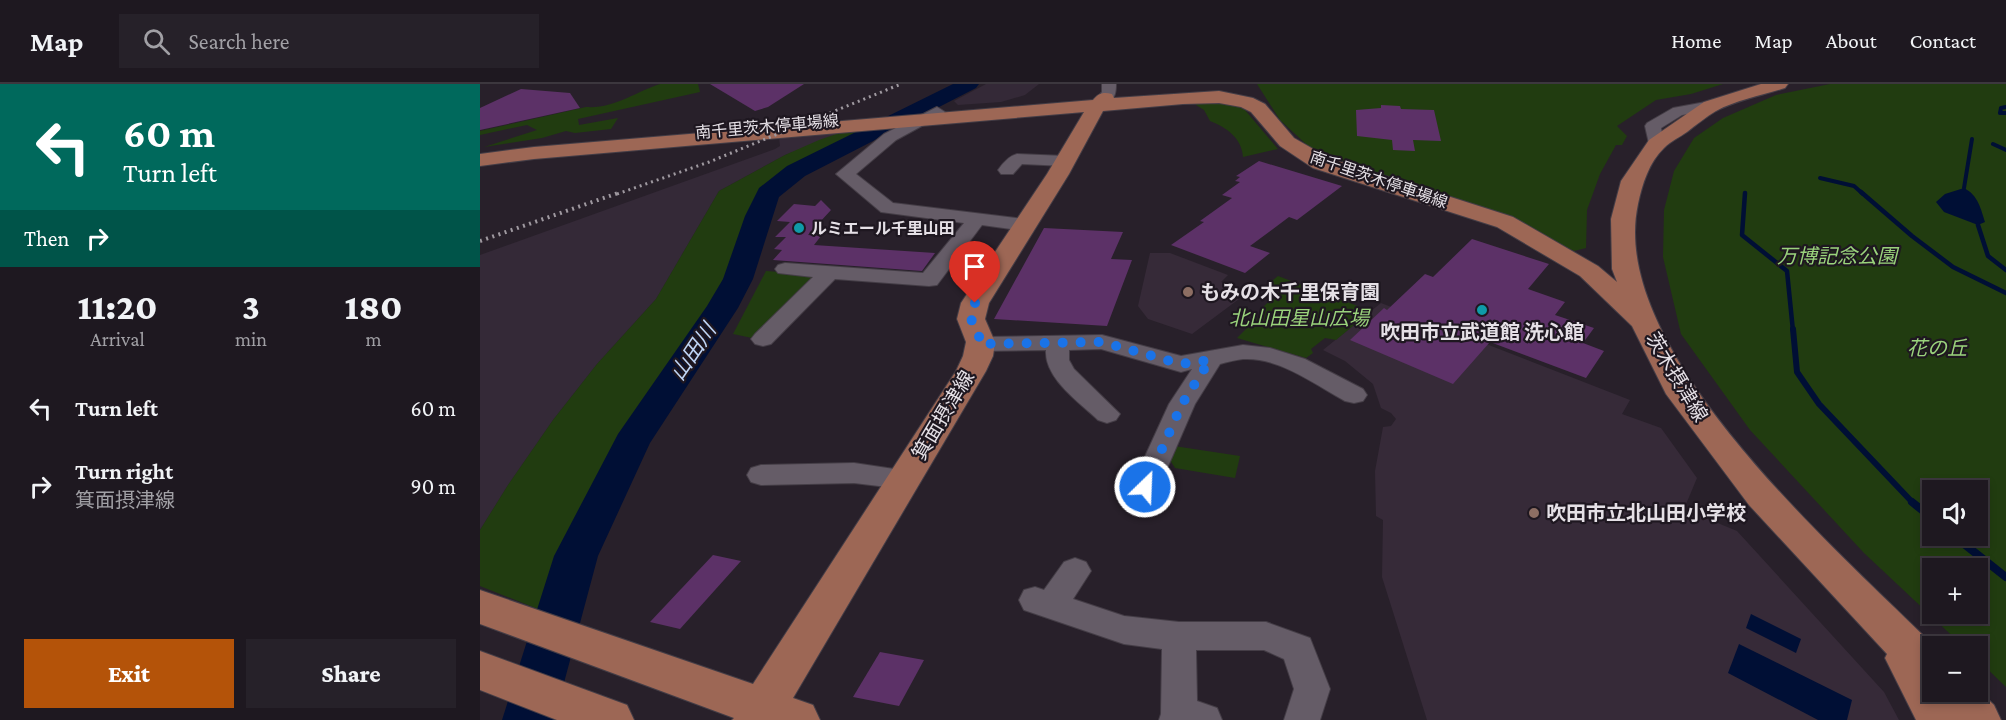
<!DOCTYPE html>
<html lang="en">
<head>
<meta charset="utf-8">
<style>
	body { margin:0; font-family:"Crimson Pro","Noto Sans JP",serif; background:#262129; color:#f1f3f6; height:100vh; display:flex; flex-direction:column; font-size:22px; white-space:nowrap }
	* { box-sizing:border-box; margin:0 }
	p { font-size:20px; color:#a1a0a5 }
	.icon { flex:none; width:33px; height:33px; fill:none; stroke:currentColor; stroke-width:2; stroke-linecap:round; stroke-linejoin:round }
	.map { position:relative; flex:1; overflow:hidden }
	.panel { display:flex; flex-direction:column; background:#1e1820; width:480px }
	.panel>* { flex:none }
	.banner { background:#00695c; color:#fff; overflow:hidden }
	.tools { position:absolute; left:1442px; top:396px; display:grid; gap:12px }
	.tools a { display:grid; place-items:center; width:66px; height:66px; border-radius:0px; background:#1e1820; box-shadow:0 3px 9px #0003,0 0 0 2px #3c373e; font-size:30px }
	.pin { position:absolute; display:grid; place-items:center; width:51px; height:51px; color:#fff; margin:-62px -26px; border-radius:50% 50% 50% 0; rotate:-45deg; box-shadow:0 0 6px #0007 }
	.pin .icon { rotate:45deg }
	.me { position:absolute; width:66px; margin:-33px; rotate:24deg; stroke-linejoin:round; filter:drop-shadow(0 0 4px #0008) }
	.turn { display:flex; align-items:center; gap:21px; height:126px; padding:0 24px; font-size:27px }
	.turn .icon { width:78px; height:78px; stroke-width:2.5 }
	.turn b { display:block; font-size:42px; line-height:51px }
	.then { display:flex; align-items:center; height:57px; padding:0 24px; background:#0003; gap:12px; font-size:22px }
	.eta { display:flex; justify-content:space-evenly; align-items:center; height:102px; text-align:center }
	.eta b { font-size:36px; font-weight:800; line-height:42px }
	.action { display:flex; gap:12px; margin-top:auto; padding:12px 24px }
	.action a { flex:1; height:69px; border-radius:0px; background:#b45309; color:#fff; font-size:24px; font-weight:800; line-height:69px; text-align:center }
	.action a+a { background:#262129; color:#f1f3f6 }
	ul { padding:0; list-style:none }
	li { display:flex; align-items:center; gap:18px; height:78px; padding:0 24px }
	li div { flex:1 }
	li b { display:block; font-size:22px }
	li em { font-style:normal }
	header { display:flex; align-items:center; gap:36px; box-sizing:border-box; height:84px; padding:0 30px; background:#1e1820; border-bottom:2px solid #3c373e }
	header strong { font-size:28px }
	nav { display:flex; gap:33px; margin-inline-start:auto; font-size:21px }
	.search { width:420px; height:54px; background:#262129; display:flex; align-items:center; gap:15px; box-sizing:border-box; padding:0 21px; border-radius:0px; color:#a1a0a5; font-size:22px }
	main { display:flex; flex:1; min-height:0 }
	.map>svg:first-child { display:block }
	.built { fill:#342937 }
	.education { fill:#362a38 }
	.green { fill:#213c10; fill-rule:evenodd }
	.water { fill:#000f35 }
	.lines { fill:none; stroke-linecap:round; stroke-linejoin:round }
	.stream-far3 { stroke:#000f35; stroke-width:4 }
	.stream-far2 { stroke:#000f35; stroke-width:4.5 }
	.stream-far1 { stroke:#000f35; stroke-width:6 }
	.stream { stroke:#000f35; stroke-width:8 }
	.river { fill:#000f35; fill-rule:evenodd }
	.building { fill:#5c3167 }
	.minor-casing { stroke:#443d46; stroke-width:2 }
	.major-casing { stroke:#443d46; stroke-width:2 }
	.minor { fill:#655c67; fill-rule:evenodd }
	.major { fill:#9d6755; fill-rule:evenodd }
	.rail-far1 { stroke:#9f99a0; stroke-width:3; stroke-dasharray:2 4; stroke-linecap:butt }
	.rail { stroke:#9f99a0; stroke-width:4; stroke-dasharray:2 4.5; stroke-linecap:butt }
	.route { stroke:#1a73e8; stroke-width:10; stroke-dasharray:0 18 }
	.culture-dot { fill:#0f9aa8; stroke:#1e1720; stroke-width:2 }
	.education-dot { fill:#8d6e63; stroke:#1e1720; stroke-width:2 }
	.labels { text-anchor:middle; stroke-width:4.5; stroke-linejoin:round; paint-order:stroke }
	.far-street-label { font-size:16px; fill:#e5e0e6; stroke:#1e1720 }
	.far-poi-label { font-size:16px; font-weight:bold; fill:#e5e0e6; stroke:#1e1720; text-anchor:start }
	.park-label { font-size:20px; font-style:italic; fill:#9ad37c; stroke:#1e1720 }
	.poi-label { font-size:20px; font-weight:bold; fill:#e5e0e6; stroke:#1e1720; text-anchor:start }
	.street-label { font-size:20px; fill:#e5e0e6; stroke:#1e1720 }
	.water-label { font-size:21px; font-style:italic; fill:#bfd5f6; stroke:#1e1720 }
</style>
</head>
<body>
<header>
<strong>Map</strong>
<div class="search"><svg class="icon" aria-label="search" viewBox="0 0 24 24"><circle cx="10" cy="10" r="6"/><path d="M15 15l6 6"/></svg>Search here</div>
<nav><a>Home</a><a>Map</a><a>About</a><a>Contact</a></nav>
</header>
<main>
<section class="panel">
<div class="banner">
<div class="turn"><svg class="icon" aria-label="left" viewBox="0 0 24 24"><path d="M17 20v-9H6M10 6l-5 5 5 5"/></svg><div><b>60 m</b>Turn left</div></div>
<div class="then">Then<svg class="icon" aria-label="right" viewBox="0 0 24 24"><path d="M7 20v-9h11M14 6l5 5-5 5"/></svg></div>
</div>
<div class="eta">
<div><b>11:20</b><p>Arrival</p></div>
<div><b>3</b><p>min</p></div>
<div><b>180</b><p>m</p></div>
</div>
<ul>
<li><svg class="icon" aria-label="left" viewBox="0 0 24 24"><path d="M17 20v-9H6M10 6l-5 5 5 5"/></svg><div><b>Turn left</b></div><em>60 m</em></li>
<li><svg class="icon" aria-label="right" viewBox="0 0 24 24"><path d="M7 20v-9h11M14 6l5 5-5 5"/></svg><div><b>Turn right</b><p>箕面摂津線</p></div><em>90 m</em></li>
</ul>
<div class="action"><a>Exit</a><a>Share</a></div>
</section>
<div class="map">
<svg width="1526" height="636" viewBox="0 0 1526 636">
	<rect width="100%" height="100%" fill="#28202a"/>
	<g class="built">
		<path d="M506,0H559L545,11L521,18L478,21L474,17Z"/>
		<path d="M368,46L305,71L239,107L176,215L117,280L73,336L28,401L0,446V171L295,65L300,62L299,53Z"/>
	</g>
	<g class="education">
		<path d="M670,169H690L748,191L741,198L759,205L751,212L759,215L712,250L668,235L658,222Z"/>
		<path d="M901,219L1150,316L1142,330L1181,344L1217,394L1204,425L1257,447L1404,608L1419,636H947L902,493L903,436L896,432L895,387L903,343L911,342L916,335L911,329L901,324L893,300L865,277L843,266Z"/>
	</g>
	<g class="green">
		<path d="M180,0H218L220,8L98,35L99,41L138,34L131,45L95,49L86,47L62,54L4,63L57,46L47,41L0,51V47L106,23C134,25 155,8 180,0Z"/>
		<path d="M777,0H1243L1211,10L1176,16L1137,42L1147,52L1142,61H1136L1120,90L1107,126L1106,164L1094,167L1021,130L852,75L828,62L800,36Z"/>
		<path d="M1350,0H1526V603L1497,575V562H1483L1384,469L1270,346L1201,250L1183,173L1184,126L1194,87L1214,54L1243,34L1296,11ZM1452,406H1497V452H1452ZM1452,484H1497V530H1452Z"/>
		<path d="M726,17L757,22L765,26L798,65L763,73C762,54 746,43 730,37L724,26L716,21V18Z"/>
		<path d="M395,44C358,63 300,83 276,118C262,153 252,190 233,223C214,257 186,286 164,319C123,384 90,455 63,527L0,502V446L28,401L73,336L117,280L176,215L239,107L305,71L339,56L368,46Z"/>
		<path d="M286,187L343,191L277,255L253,250Z"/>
		<path d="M798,192L891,227L856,256L845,254L831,265L833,269L826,274L757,254L781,230L780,226L802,205L788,200Z"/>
		<path d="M694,362L760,372L755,394L695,384L688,373Z"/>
	</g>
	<g class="water">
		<path d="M1484,104C1498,111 1501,125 1505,138L1498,141L1464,128L1456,118L1465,110Z"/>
		<path d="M1271,530L1321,555L1316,569L1266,544Z"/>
		<path d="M1259,560L1372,616L1367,636H1338L1248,589Z"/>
	</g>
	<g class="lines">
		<g class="stream-far3">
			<path d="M1526,23L1521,24L1520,29H1526"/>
			<path d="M1513,60L1526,66"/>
			<path d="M1340,94L1374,102L1383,110"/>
			<path d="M1484,104L1492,55"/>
		</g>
		<g class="stream-far2">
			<path d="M1381,108L1432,152L1473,183L1526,209"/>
			<path d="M1265,109L1262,151L1307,187L1313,247"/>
			<path d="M1498,141L1508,172L1526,186"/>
		</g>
		<path class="stream-far1" d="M1313,245L1317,288L1339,320L1434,420"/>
		<g class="stream">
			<path d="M1432,418L1452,434"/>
			<path d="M1474,452L1526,493"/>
		</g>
		<path class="river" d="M473,0H499L496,4L325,92L299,113L273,195L258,224L170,359L118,472L74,636H22L74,472L138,350L227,222L243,195L265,132L279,104L307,82Z"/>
	</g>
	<g class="building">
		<path d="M230,0H324L288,23L275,27Z"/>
		<path d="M41,5L90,9L100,24L0,46V24Z"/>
		<path d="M901,21L920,22L921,25L954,26L961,57L933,56L935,67L913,66L912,56L877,52L876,26L901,24Z"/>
		<path d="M779,77L862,102L817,136L809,133L770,162L790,169L765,189L691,161L724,138L720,137L752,114L742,111L760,98L755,97L760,93L756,92Z"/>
		<path d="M341,116L351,126L328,151L341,152L334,161L455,169L442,187L293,176L302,166L294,165L306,153H295L310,138L297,137L314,120L335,122Z"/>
		<path d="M564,144L643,148L631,175L652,176L627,242L514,235Z"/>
		<path d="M992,155L1069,180L1048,205L1085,218L1075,231L1114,244L1103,259L1124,267L1106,294L1010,258L973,300L870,256L904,224L907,226L945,190L953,193Z"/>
		<path d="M233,471L261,477L200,545L170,538Z"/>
		<path d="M400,568L444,576L419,622L373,613Z"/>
	</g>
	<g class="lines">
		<defs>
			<g id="minor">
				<path d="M622,0H636C636,9 635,16 625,19L617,14L622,8Z"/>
				<path d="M1231,17L1239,22L1236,25L1202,31L1181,44L1184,60L1182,64H1170L1165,42L1167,39L1193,24Z"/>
				<path d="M457,23L465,28L462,31L416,56L376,90L413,119L545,135L552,137L555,141L552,145L545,147L502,141L457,201L449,202L355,195L291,260L283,262L275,260L271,255L275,250L333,193L298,189L295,185L298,181L305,179L443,189L484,139L401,128L356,90L404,50Z"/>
				<path d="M537,70L585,72L591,73L594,77L591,81L585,82L542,80L533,90H521L518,86C523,79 529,72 537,70Z"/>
				<path d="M622,251L701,272L763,261L790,264L825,275L883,305L887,311L883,317L874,319L865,317C834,300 799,273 763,275C755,276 747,278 740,280L715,320L679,403L675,410L665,413L655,410L651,403L689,320L712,285L701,288L621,265L589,266V276L594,285L640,330L636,336L627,339L618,336C599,318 564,294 566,266L500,267L492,265L488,260L492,255L500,253Z"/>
				<path d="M374,379L434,388L438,395L434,402L424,405L374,399L281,401L271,398L267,391L271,384L281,381Z"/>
				<path d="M595,474L606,478L611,487L593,515L644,532L699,538H786L830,554L850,605L840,636H804L814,605L804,575L784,566H716L717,617L737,624L742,636H679L681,630L682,565L644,560L544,526L539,516L544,506L555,503L564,506L584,478Z"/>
			</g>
			<g id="major">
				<path d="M1281,0H1308L1305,4C1284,11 1256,16 1236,27C1226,33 1216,41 1207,48C1200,53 1191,57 1184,64C1169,78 1162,101 1158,120C1126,267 1360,468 1454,562H1452V608H1497V605L1514,621L1521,636H1436L1405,574L1407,570L1269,421L1186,310L1152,242L1100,192L1017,143L833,84L800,62L771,28L761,23L739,19L703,20L623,27L589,90L509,219L505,235L515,258L513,272L506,287L313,614L333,621L340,636H252L254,634L0,540V506L273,600L476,287L483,272L486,258L477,235L481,219L567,90L604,28L54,75L0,82V70L54,63L613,16C619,9 623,8 632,10L634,14L739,7L773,14L785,20L814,54L849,74L1033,133L1118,182L1137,198L1132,185L1131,135L1141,97L1169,56L1224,18Z"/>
				<path d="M0,567L147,621L154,636H77L0,606Z"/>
			</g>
		</defs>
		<use href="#minor" class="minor-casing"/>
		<use href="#major" class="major-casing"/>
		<use href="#minor" class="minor"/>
		<use href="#major" class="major"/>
		<path class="rail-far1" d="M137,110L229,78L421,0"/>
		<path class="rail" d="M0,157L141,108"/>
	</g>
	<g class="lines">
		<path class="route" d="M495,219L491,235L499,252L500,260L622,258L701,280L730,276L702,320L665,403"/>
	</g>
	<g class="culture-dot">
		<circle cx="319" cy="144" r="6"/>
		<circle cx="1002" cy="226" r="6"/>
	</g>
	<g class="education-dot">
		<circle cx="708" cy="208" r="6"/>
		<circle cx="1054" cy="429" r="6"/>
	</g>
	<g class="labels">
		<g class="far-street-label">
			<text transform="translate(287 42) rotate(-5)" y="6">南千里茨木停車場線</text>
			<text transform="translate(899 95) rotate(19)" y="6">南千里茨木停車場線</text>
		</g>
		<g class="far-poi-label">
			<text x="331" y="150">ルミエール千里山田</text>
		</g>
		<g class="park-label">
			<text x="1357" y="179">万博記念公園</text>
			<text x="819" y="241">北山田星山広場</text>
			<text x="1457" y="271">花の丘</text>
		</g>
		<g class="poi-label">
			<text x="720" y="215">もみの木千里保育園</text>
			<text x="1002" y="255" text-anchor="middle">吹田市立武道館 洗心館</text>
			<text x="1066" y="436">吹田市立北山田小学校</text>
		</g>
		<g class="street-label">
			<text transform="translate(1197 293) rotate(59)" y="7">茨木摂津線</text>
			<text transform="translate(463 331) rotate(-59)" y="7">箕面摂津線</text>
		</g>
		<g class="water-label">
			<text transform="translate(213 268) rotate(-56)" y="7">山田川</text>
		</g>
	</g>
</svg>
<div class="tools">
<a><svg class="icon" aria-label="sound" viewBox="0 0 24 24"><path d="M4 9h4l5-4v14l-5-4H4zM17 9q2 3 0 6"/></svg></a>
<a>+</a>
<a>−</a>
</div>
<div class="pin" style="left:495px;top:219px;background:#d93025"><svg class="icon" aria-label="arrive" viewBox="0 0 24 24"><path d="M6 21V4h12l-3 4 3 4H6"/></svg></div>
<svg class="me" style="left:665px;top:403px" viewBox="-20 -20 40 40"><circle r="17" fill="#1a73e8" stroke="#fff" stroke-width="3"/><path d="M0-11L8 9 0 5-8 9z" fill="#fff"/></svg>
</div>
</main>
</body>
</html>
